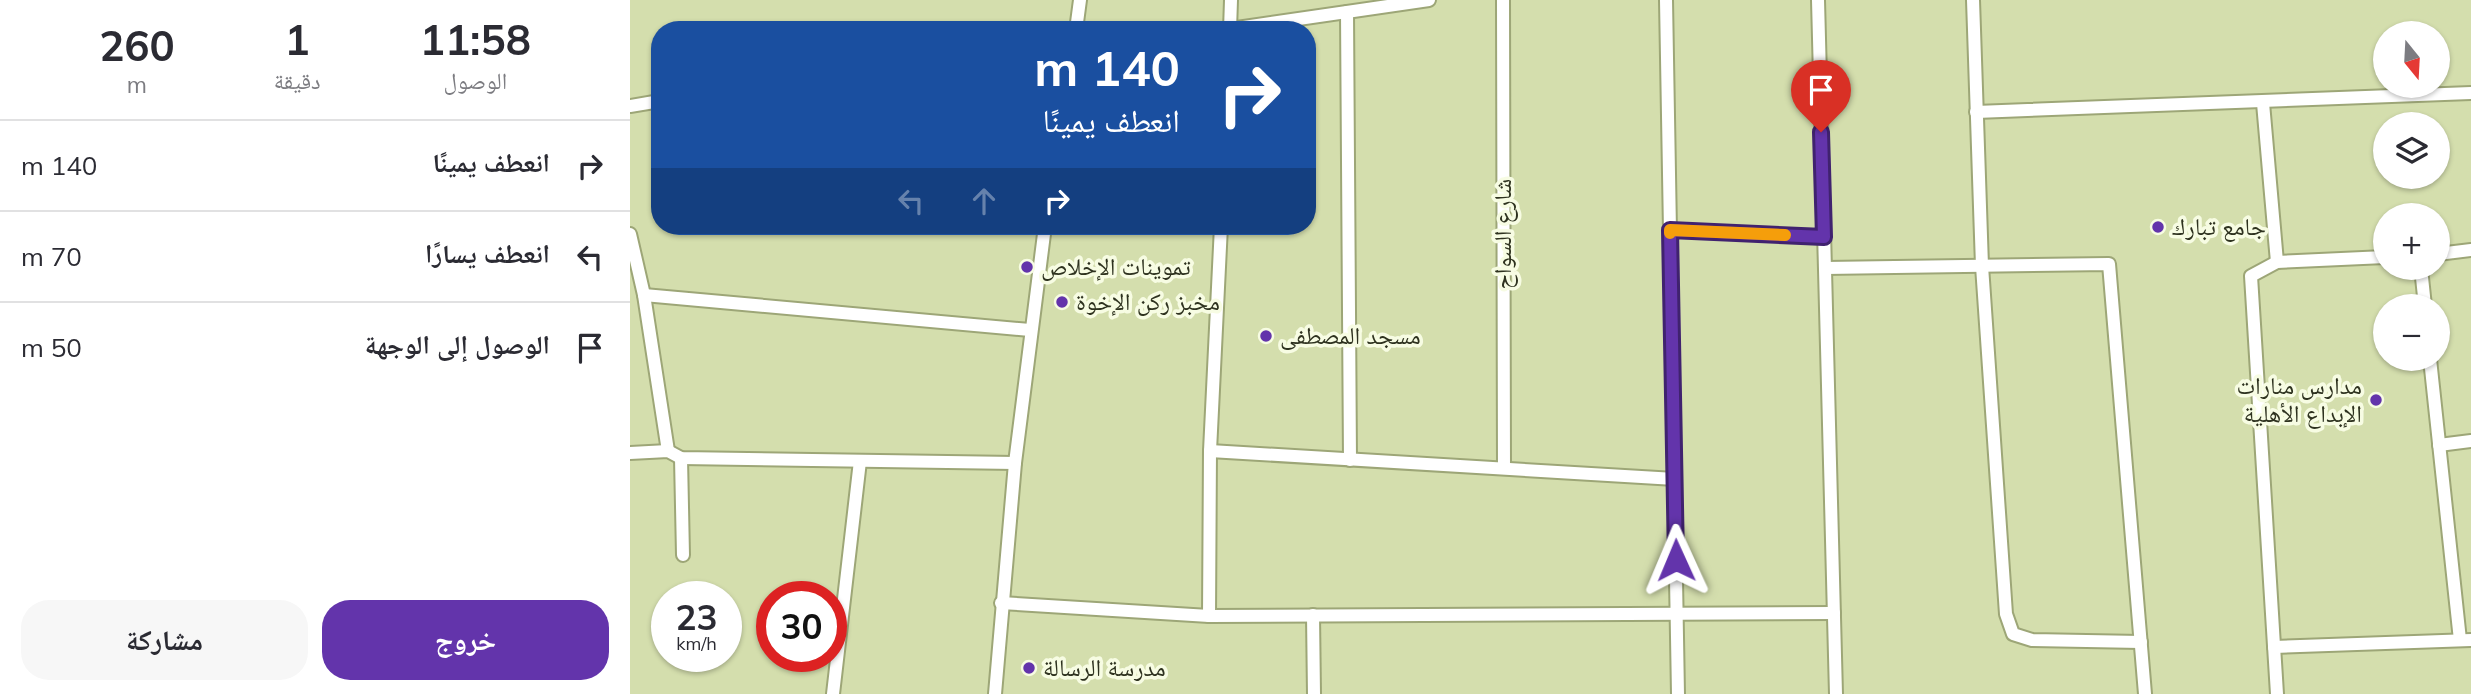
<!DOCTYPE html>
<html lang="ar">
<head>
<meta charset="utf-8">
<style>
	body { margin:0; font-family:Mulish,"Noto Naskh Arabic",sans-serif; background:#f7f7f7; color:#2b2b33; direction:rtl; height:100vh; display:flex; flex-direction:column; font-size:26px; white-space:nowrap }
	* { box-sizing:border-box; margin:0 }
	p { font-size:23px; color:#7c7c81 }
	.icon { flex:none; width:38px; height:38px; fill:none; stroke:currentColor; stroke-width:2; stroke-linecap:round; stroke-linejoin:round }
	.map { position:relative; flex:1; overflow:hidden; direction:ltr }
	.drawer { display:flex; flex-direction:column; background:#fff; width:630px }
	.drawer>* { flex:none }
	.top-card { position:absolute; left:21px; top:21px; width:665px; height:214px; border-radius:28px; box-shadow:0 2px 5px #0004; direction:rtl; background:#1a4fa0; color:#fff; overflow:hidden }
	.needle { width:46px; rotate:162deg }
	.tools { position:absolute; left:1743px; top:21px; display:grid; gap:14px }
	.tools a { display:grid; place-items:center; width:77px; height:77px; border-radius:50%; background:#fff; box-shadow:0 2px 5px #0004; font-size:35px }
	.speed { position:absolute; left:21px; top:581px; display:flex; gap:14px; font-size:35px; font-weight:700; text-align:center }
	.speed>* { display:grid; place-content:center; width:91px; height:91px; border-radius:50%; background:#fff; box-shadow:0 2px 5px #0004; line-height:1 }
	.speed small { font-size:18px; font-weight:400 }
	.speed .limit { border:10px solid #d22; background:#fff; color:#111 }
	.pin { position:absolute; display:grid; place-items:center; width:60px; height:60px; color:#fff; margin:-72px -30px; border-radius:50% 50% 50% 0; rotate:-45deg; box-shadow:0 0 7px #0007 }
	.pin .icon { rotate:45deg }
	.me { position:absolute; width:77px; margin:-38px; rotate:359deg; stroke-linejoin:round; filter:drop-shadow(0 0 5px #0008) }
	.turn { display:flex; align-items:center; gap:24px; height:147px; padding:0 21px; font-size:32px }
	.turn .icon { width:91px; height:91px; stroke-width:2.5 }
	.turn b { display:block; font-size:49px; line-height:60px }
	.lanes { display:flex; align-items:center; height:66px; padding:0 21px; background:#0003; justify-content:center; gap:35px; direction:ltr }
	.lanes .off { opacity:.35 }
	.eta { display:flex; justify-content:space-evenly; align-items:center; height:119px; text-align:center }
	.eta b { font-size:42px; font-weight:700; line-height:49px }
	.cta { display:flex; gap:14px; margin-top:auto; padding:14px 21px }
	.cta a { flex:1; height:80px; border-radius:28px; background:#6334ab; color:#fff; font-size:28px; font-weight:700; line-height:80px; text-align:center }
	.cta a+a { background:#f7f7f7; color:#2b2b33 }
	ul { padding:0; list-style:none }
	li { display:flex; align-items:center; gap:21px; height:91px; padding:0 21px; border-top:2px solid #e1e1e2 }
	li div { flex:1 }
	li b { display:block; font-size:26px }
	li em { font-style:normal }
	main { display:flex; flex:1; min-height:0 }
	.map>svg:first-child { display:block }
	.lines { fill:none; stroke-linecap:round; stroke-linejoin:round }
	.minor-casing { stroke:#9da677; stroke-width:16 }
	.minor { stroke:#fff; stroke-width:12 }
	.route-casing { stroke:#40226f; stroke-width:18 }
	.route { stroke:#6334ab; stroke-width:12 }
	.slow { stroke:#f59e0b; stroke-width:12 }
	.poi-dot { fill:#6334ab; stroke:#f7fce3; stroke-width:2.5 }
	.labels { text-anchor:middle; stroke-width:7; stroke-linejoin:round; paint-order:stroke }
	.poi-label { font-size:24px; fill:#2e321f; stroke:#f7fce3; text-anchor:start }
	.street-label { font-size:24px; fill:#2e321f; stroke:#f7fce3 }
</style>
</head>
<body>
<main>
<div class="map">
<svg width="1841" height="694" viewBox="0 0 1841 694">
	<rect width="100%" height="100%" fill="#d4dead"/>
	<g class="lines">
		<defs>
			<g id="minor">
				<path d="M873,0L874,468"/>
				<path d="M1036,0L1048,694"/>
				<path d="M1188,0L1206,694"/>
				<path d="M1343,0L1352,266L1376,614L1383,634L1402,640L1511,642"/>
				<path d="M717,12L720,460"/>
				<path d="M600,29L799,0"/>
				<path d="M446,30L450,0"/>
				<path d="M600,30L601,0"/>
				<path d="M1633,103L1647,262"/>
				<path d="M0,106L30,101"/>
				<path d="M1346,112L1841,93"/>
				<path d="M1040,230L1194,237"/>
				<path d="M0,234L14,295L38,451"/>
				<path d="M1808,254L1841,250"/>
				<path d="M1195,268L1479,264L1515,694"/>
				<path d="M1791,268L1795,306"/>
				<path d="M14,295L400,330"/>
				<path d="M1800,359L1830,640"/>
				<path d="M1809,445L1841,441"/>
				<path d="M580,451L1045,479"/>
				<path d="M0,453L38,451L51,458L385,463"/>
				<path d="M51,458L53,555"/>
				<path d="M371,603L579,616L1204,613"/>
				<path d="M683,615L684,694"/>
				<path d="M579,616L580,451L591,226"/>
				<path d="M1644,647L1841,640"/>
				<path d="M203,694L230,461"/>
				<path d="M365,694L385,463L415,226"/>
				<path d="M1647,694L1621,276L1647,262L1755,257"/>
			</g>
		</defs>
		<use href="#minor" class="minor-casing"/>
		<use href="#minor" class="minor"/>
	</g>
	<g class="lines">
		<defs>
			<path id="route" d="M1046,560L1040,230L1194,237L1191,132"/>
		</defs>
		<use href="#route" class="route-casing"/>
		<use href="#route" class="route"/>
		<path class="slow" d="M1040,233V230L1155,235"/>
	</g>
	<g class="poi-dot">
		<circle cx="1528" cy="227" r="7"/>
		<circle cx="397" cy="267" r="7"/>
		<circle cx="432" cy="302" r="7"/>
		<circle cx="636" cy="336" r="7"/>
		<circle cx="1746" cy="400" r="7"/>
		<circle cx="399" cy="668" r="7"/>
	</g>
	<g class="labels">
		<g class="poi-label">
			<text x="1542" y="235">جامع تبارك</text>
			<text x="411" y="275">تموينات الإخلاص</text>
			<text x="446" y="310">مخبز ركن الإخوة</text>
			<text x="650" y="344">مسجد المصطفى</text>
			<text x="1732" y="394" text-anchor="end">مدارس منارات<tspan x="1732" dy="28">الإبداع الأهلية</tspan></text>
			<text x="413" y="676">مدرسة الرسالة</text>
		</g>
		<g class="street-label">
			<text transform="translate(873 234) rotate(-90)" y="8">شارع السواح</text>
		</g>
	</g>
</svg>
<div class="tools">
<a><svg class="needle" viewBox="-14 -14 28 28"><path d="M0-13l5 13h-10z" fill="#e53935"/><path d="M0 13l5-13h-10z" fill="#7c7c81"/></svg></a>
<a><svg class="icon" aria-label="layers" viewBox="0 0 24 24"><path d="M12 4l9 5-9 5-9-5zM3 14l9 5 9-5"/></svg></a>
<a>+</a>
<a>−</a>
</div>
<div class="speed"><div>23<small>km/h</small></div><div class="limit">30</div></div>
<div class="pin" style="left:1191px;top:132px;background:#d93025"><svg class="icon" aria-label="arrive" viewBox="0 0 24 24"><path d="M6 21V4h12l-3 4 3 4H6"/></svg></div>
<svg class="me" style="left:1046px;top:560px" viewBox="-20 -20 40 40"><path d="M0-17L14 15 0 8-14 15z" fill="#6334ab" stroke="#fff" stroke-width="4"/></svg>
<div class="top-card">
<div class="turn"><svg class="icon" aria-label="right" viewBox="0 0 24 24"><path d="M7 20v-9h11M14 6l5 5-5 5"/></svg><div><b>140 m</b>انعطف يمينًا</div></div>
<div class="lanes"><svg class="icon off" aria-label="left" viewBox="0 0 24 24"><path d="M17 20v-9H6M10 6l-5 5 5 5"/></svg><svg class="icon off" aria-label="ahead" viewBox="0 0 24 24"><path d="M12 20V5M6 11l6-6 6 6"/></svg><svg class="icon" aria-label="right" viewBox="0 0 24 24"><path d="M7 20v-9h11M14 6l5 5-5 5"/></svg></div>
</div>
</div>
<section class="drawer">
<div class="eta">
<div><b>11:58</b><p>الوصول</p></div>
<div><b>1</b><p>دقيقة</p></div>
<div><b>260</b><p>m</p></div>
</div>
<ul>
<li><svg class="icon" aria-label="right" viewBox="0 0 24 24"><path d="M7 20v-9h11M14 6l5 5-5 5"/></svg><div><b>انعطف يمينًا</b></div><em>140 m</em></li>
<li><svg class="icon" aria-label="left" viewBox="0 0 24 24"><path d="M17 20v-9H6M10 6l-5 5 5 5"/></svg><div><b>انعطف يسارًا</b></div><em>70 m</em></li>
<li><svg class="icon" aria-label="arrive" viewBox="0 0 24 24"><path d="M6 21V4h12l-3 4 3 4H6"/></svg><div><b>الوصول إلى الوجهة</b></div><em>50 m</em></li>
</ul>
<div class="cta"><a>خروج</a><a>مشاركة</a></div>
</section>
</main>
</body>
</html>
